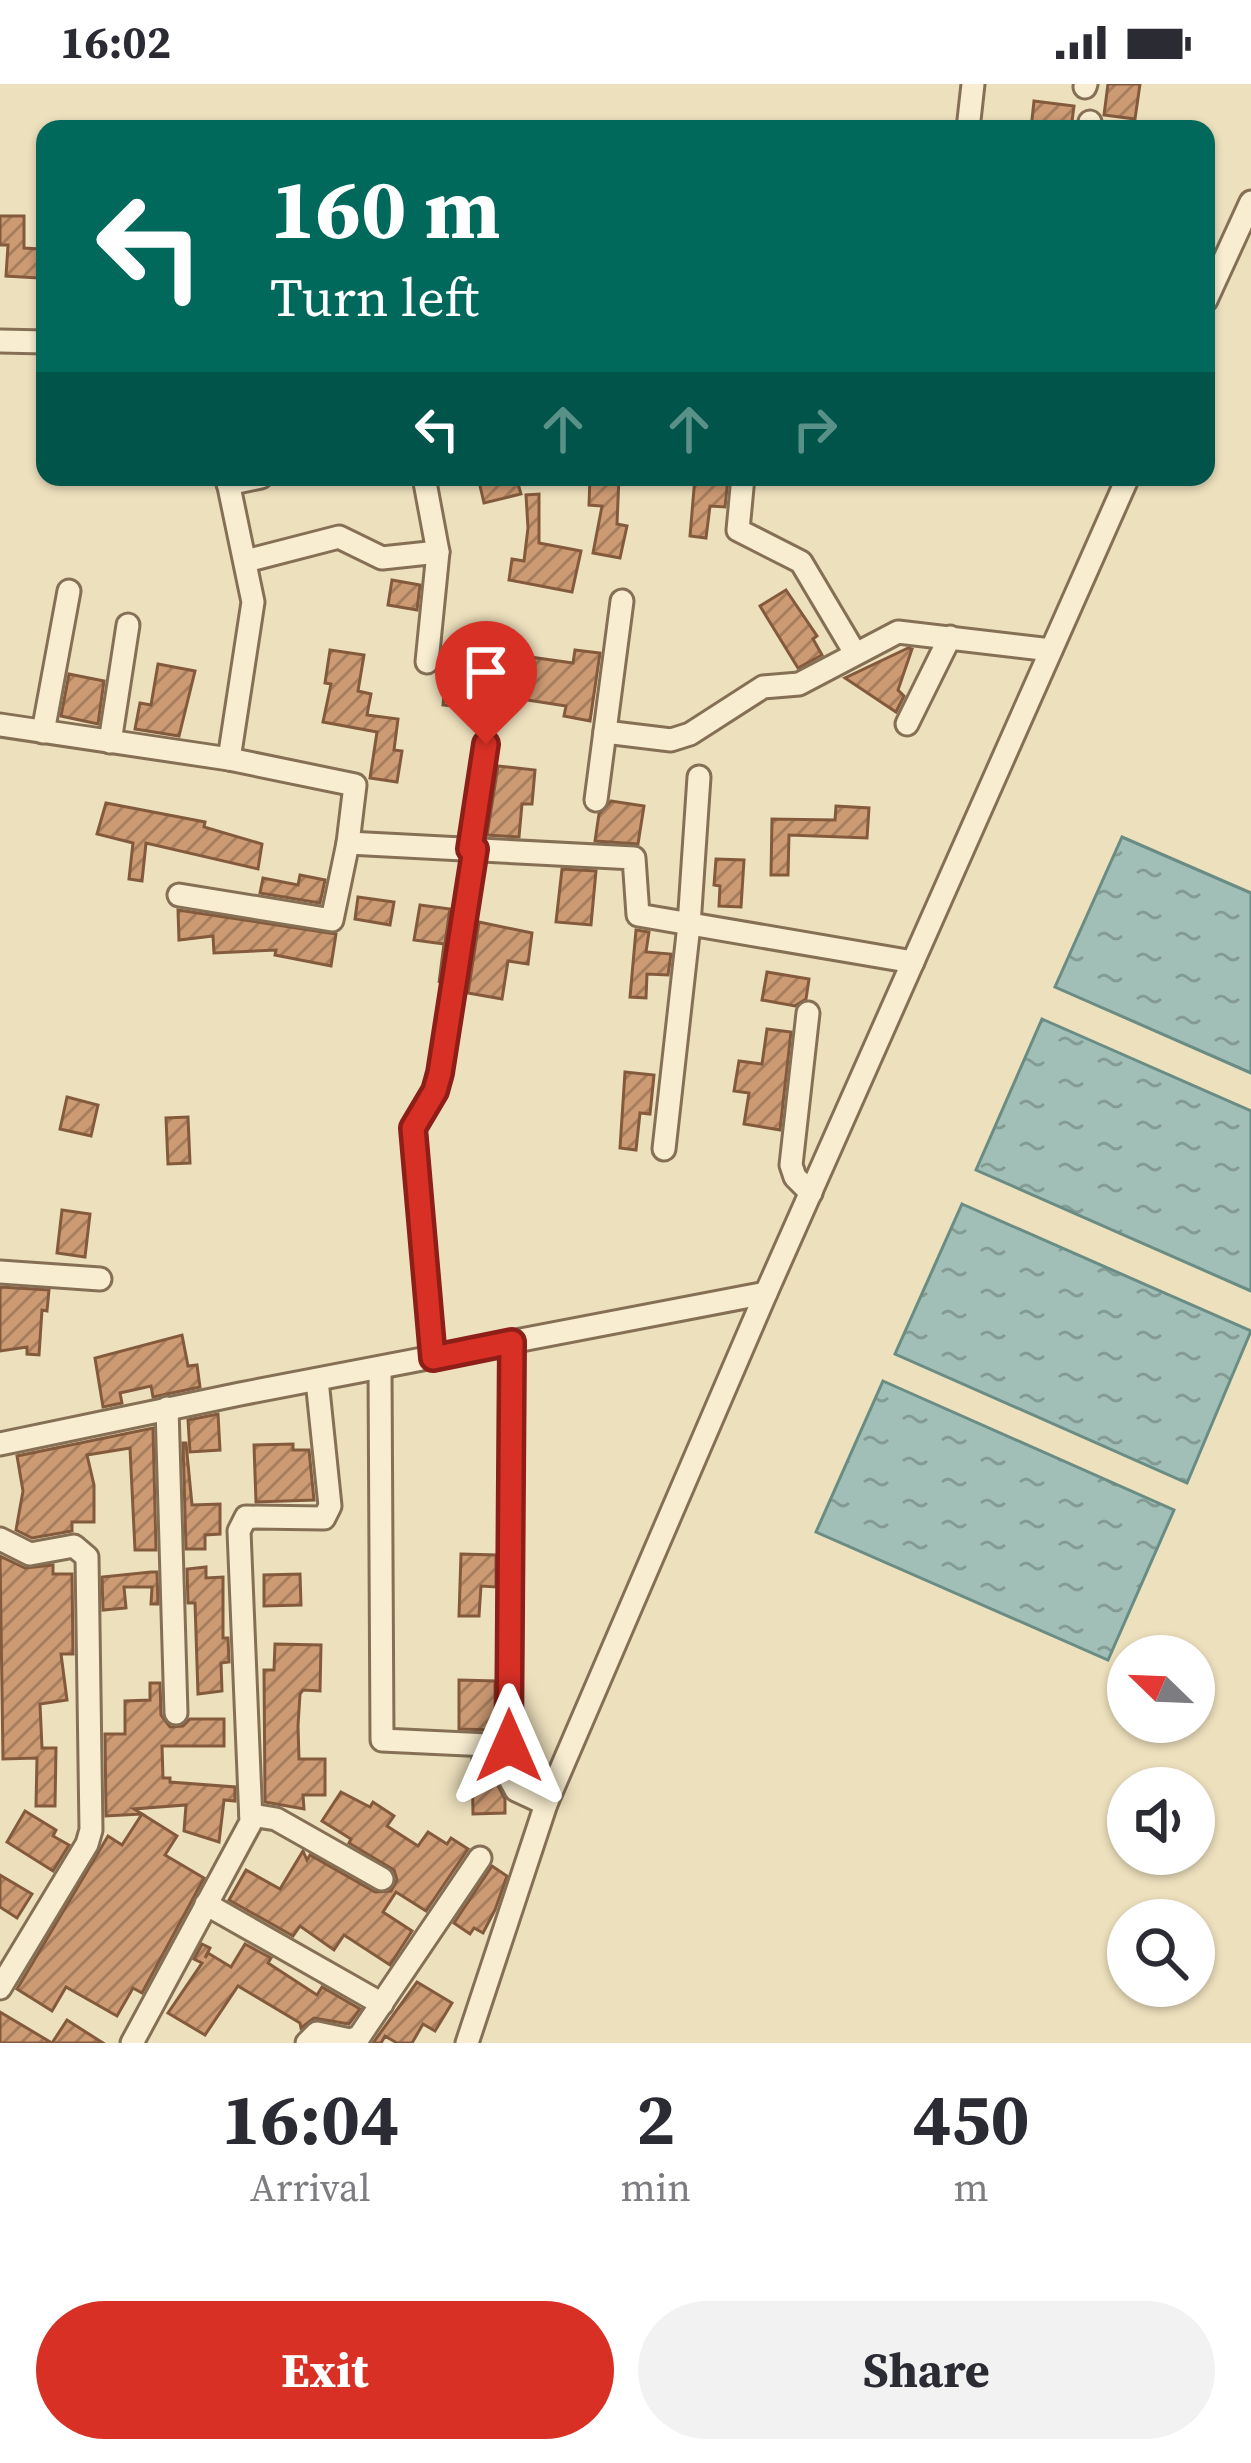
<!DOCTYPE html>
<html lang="en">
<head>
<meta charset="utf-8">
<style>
	body { margin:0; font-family:"Source Serif 4",serif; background:#f2f2f3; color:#2b2b33; height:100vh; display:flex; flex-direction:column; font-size:45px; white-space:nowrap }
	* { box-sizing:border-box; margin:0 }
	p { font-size:39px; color:#7c7c81 }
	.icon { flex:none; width:66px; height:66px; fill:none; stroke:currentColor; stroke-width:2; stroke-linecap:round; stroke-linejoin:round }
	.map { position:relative; height:1959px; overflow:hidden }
	.drawer { display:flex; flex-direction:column; background:#fff; flex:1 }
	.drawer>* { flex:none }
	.hud { position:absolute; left:36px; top:36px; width:1179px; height:366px; border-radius:24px; box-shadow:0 3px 9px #0004; background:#00695c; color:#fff; overflow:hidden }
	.needle { width:78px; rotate:293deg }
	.fabs { position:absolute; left:1107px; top:1551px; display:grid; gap:24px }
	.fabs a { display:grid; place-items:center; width:108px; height:108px; border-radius:50%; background:#fff; box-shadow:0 3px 9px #0004; font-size:60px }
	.pin { position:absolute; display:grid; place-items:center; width:102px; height:102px; color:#fff; margin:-123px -51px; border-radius:50% 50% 50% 0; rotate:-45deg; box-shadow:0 0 12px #0007 }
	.pin .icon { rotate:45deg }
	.me { position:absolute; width:132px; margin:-66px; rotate:0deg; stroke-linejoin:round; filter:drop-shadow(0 0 9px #0008) }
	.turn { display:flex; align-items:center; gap:42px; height:252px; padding:0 36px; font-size:54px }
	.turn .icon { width:156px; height:156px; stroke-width:2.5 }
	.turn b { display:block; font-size:84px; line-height:102px }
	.lanes { display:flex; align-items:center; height:114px; padding:0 36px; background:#0003; justify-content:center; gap:60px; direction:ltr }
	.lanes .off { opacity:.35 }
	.eta { display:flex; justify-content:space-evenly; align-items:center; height:204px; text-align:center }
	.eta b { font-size:72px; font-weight:700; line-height:84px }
	.cta { display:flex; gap:24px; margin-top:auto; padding:24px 36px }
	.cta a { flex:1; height:138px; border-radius:72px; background:#d93025; color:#fff; font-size:48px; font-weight:700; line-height:138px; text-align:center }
	.cta a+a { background:#f2f2f3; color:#2b2b33 }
	.status { display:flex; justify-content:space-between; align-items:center; height:84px; padding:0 60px; background:#fff; direction:ltr }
	.status svg { height:33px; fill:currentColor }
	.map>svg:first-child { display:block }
	.water { fill:url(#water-ripples); stroke:#698c84; stroke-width:3 }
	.building { fill:url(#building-hatch); stroke:#845a3d; stroke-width:3 }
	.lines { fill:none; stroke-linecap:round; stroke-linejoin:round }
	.minor-casing { stroke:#857056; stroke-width:27 }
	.minor { stroke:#f8edd0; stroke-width:21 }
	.route-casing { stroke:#8d1f18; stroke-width:30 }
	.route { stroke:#d93025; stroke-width:21 }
</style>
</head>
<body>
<div class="status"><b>16:02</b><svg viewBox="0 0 49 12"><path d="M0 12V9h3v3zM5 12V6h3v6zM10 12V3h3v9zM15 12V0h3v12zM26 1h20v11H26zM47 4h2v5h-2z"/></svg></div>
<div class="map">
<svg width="1251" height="1959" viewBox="0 0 1251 1959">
	<defs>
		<pattern id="water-ripples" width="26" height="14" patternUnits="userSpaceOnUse" patternTransform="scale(3)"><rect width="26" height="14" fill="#a1bfb6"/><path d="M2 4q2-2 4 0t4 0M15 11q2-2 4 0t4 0" fill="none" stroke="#849b93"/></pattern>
		<pattern id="building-hatch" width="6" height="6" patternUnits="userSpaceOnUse" patternTransform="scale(3)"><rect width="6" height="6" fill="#cc9a73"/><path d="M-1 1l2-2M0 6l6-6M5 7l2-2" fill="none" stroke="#a67e5e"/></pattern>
	</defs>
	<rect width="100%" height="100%" fill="#ede0bd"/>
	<g class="water">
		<path d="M1122,753L1251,809V989L1055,903Z"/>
		<path d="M1042,935L1251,1027V1207L976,1086Z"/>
		<path d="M962,1120L1251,1247L1187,1399L895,1270Z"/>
		<path d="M883,1297L1174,1426L1108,1576L816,1448Z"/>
	</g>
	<g class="building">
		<path d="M1108,0H1140L1135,35L1104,31Z"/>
		<path d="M1034,17L1074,22L1071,45H1031Z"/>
		<path d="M0,132H24V164L40,165L38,194L6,192L8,161H0Z"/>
		<path d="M478,393H516L521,410L484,419Z"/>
		<path d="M590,393H619L617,440L627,442L620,474L593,469L602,422L589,421Z"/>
		<path d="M695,393L728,395L725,423L710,422L706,454L690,452Z"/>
		<path d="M539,410V459L581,467L572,508L509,496L512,475L524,477L528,444L526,411Z"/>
		<path d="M392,496L420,501L417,526L388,521Z"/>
		<path d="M786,506L817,552L813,555L822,571L798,584L760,522Z"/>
		<path d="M908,564L912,565L898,606L904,612L896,628L845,594Z"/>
		<path d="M330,566L364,571L358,607L371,610L367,631L398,635L394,666L402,667L397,698L370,694L377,648L323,638L331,600L325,599Z"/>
		<path d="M575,566L600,569L590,637L564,632L566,622L501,612L499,627L443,621L446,591L519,599L523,572L573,579Z"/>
		<path d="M158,580L195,587L179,652L135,645L140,619L151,621Z"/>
		<path d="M69,590L104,597L98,640L61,632Z"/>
		<path d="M498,682L535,686L532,720H522L519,753L487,751Z"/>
		<path d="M611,717L644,722L638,760L595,757L599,730Z"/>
		<path d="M106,719L205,738L204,743L262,760L258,785L146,759L142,797L129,795L133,759L97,750Z"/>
		<path d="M836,722L869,724L867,754L789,751L788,791H771L772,735L835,736Z"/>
		<path d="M716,775L744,776L741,823L719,822L720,802L714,801Z"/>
		<path d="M562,785L596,787L591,841L556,838Z"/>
		<path d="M300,791L325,796L320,819L260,809L263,794L298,801Z"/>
		<path d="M358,813L394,818L390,841L355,835Z"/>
		<path d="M420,821L450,825L439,899L444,860L414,856Z"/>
		<path d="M178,826L336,850L331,882L275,871L276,866L214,869L213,852L179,856Z"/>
		<path d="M479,838L532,849L528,880L508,877L502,915L468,909Z"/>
		<path d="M636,846L649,848L646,868L671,870L668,891L647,890L646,914L630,913Z"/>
		<path d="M767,888L809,895L806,915L795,922L762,916Z"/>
		<path d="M767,945L791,948L780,1046L744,1040L749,1009L734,1007L739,977L762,980Z"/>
		<path d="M625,988L654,991L650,1030L640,1029L636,1066L620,1064Z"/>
		<path d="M67,1013L98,1021L91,1052L60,1045Z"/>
		<path d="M188,1033L190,1079L168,1080L166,1034Z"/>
		<path d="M62,1126L90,1130L85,1173L57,1169Z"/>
		<path d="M0,1203L49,1206L47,1227L42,1226L39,1271L27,1270V1263L0,1267Z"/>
		<path d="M182,1251L188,1282L197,1281L200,1303L153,1313L151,1302L120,1309L122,1319L103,1323L95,1274Z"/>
		<path d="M218,1330L220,1366L190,1368L188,1336Z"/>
		<path d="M153,1344L156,1466H135L130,1364L87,1371L94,1401V1438H72V1447L32,1454L16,1446L23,1407L17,1372Z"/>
		<path d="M183,1359H186L192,1421L220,1420V1450L205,1451V1465H186Z"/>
		<path d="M293,1360V1366H309L314,1416L256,1418L254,1361Z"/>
		<path d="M461,1470L496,1471V1503L481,1502L479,1532H459Z"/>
		<path d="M0,1472L25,1484L53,1481V1490H72L73,1570H61L67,1616L40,1620L42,1664H56L55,1722H36L37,1674L3,1675Z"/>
		<path d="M206,1483V1494L223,1493V1554H228L229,1578L221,1579L222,1607L198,1610L195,1519H188L187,1485Z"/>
		<path d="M151,1488H157L158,1520H151L152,1503H124L126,1524L103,1526L102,1493Z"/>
		<path d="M300,1490L301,1521L264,1522V1491Z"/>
		<path d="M275,1560L321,1561L320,1607L303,1606L300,1610L298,1642L299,1675H325V1711H303L304,1725L265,1718L264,1586H274Z"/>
		<path d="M459,1596L495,1597V1646L459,1645Z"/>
		<path d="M150,1599H160L161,1631L170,1643L183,1642L190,1635H224V1662H162L163,1694H170V1698L235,1703V1717L224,1716L219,1758L184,1747L186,1721L134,1725L142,1730L106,1732L105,1650H125V1617L150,1616Z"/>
		<path d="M472,1675L495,1676V1696L505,1715V1729L473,1730Z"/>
		<path d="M341,1708L370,1723L373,1718L394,1732L387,1742L418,1762L428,1748L447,1760L451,1754L468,1765L426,1827L396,1808L383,1828L412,1847L390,1881L344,1851L334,1866L300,1842L293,1852L229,1816L246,1786L280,1805L303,1767L307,1776L310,1771L375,1808L391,1807L397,1796L394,1786L349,1759L351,1755L322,1737Z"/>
		<path d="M25,1727L56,1746L53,1752L69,1761L53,1787L7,1758Z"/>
		<path d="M142,1730L177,1752L165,1771L204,1794L142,1909L133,1904L117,1932L66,1903L52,1927L17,1905L108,1752L122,1761Z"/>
		<path d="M492,1782L507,1792L495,1826L483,1849L474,1844L470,1850L454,1839Z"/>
		<path d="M0,1791L32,1810L17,1834L0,1823Z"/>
		<path d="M202,1860L210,1864L205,1874L208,1869L231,1883L245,1860L271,1874L268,1879L317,1911L322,1903L360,1925L349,1940L314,1934L301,1944L300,1939L238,1902L205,1951L168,1929L202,1879L194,1875Z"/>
		<path d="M417,1898L452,1919L435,1947L423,1940L412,1959H397L385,1952L381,1959H373Z"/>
		<path d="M0,1928L52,1959L67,1936L103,1959H0Z"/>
	</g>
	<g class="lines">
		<defs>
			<g id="minor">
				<path d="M1085,3L1086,0"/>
				<path d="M968,45L973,0"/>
				<path d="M1089,45L1090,38"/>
				<path d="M1206,216L1251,118"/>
				<path d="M0,257L45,258"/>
				<path d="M227,393L253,518L229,675"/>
				<path d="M424,393L438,468L427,578"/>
				<path d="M743,393L738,446L801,478L855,569"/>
				<path d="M228,400L261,393"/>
				<path d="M246,477L339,453L382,474L438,468"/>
				<path d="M907,640L950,553"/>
				<path d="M0,641L229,675L355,701L348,759L332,836L179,811"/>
				<path d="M43,648L69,507"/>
				<path d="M605,648L671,656L690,650L763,603L799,600L898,548L1051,566"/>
				<path d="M110,658L128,541"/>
				<path d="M596,716L622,517"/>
				<path d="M348,759L634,774L638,831L913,878"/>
				<path d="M470,765L486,660"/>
				<path d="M808,929L791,1081L795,1093L811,1109"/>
				<path d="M664,1065L689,841L699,693"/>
				<path d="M0,1188L100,1195"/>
				<path d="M512,1259L510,1695L516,1706L546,1720"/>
				<path d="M433,1274L414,1044L435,1007L440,989L475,765"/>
				<path d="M380,1284L382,1656L509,1662"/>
				<path d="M167,1324L176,1629"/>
				<path d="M0,1360L240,1310L766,1209"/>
				<path d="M0,1455L30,1470L74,1462L87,1473L91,1746L87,1760L0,1904"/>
				<path d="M251,1731L276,1735L382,1795"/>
				<path d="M206,1820L382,1920"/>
				<path d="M132,1959L251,1738L239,1447L246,1433L324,1434L330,1422L317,1296"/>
				<path d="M307,1959L317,1949L350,1956L359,1953L480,1774"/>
				<path d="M467,1959L546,1720L766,1209L1128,393"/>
			</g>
		</defs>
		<use href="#minor" class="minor-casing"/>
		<use href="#minor" class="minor"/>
	</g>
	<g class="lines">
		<defs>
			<path id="route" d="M486,660L470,765H475L440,989L435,1007L413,1044L433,1274L512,1258L509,1662"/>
		</defs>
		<use href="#route" class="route-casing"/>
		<use href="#route" class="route"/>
	</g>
</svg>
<div class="fabs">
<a><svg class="needle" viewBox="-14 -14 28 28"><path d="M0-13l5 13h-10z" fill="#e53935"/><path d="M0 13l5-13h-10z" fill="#7c7c81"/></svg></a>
<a><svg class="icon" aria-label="sound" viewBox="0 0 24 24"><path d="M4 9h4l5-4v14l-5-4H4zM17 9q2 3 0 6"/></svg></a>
<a><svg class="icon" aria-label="search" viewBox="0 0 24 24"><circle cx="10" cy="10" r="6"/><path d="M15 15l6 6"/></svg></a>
</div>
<div class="pin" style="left:486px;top:660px;background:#d93025"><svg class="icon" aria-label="arrive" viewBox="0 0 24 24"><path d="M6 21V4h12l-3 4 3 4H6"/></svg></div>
<svg class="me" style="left:509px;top:1662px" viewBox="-20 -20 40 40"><path d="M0-17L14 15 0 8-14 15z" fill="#d93025" stroke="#fff" stroke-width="4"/></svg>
<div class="hud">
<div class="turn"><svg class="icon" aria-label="left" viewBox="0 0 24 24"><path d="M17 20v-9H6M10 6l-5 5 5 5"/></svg><div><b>160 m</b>Turn left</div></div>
<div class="lanes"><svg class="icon" aria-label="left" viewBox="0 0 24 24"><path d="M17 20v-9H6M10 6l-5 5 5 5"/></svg><svg class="icon off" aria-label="ahead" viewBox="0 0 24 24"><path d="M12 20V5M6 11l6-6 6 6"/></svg><svg class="icon off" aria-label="ahead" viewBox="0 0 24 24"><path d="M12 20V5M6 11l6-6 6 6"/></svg><svg class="icon off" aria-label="right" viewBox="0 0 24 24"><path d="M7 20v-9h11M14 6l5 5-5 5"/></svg></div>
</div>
</div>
<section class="drawer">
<div class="eta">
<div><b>16:04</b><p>Arrival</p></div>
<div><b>2</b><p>min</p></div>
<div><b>450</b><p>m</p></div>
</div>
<div class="cta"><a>Exit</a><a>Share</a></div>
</section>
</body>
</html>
